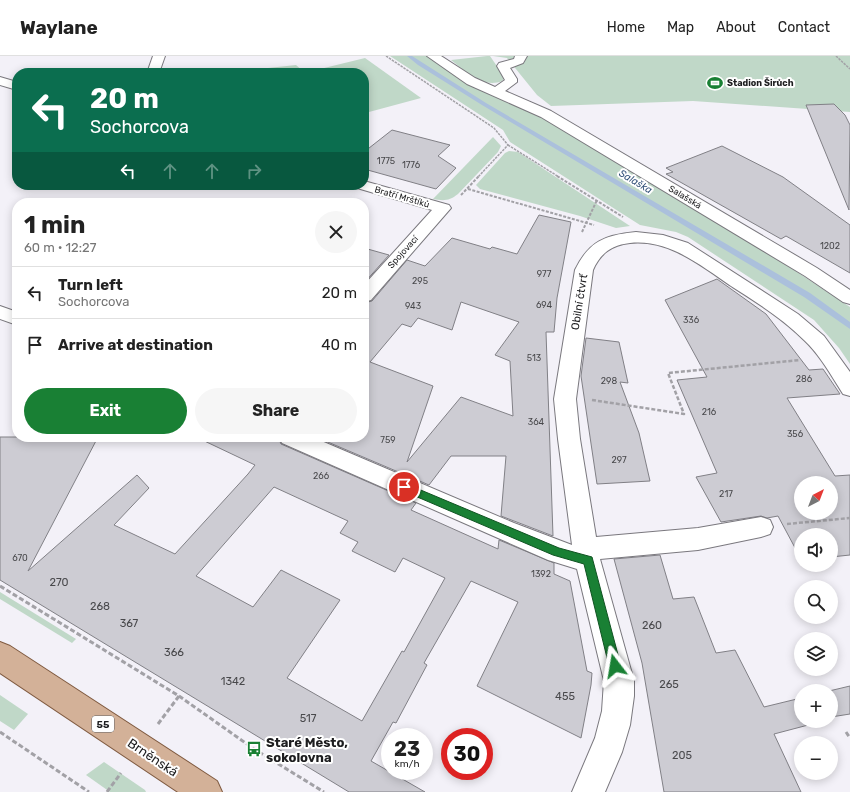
<!DOCTYPE html>
<html lang="en">
<head>
<meta charset="utf-8">
<style>
	body { margin:0; font-family:Rubik,sans-serif; background:#f6f6f6; color:#222; height:100vh; display:flex; flex-direction:column; font-size:15px; white-space:nowrap }
	* { box-sizing:border-box; margin:0 }
	p { font-size:13px; color:#767676 }
	.icon { flex:none; width:22px; height:22px; fill:none; stroke:currentColor; stroke-width:2; stroke-linecap:round; stroke-linejoin:round }
	.map { position:relative; flex:1; overflow:hidden }
	.side { position:absolute; left:12px; top:142px; width:357px; height:244px; display:flex; flex-direction:column; background:#fff; border-radius:16px; box-shadow:0 2px 10px #0003 }
	.side>* { flex:none }
	.guide { position:absolute; left:12px; top:12px; width:357px; height:122px; border-radius:16px; box-shadow:0 2px 10px #0003; background:#0b6e4f; color:#fff; overflow:hidden }
	.needle { width:26px; rotate:42deg }
	.buttons { position:absolute; left:794px; top:420px; display:grid; gap:8px }
	.buttons a { display:grid; place-items:center; width:44px; height:44px; border-radius:50%; background:#fff; box-shadow:0 2px 10px #0003; font-size:20px }
	.speed { position:absolute; left:381px; top:672px; display:flex; gap:8px; font-size:20px; font-weight:700; text-align:center }
	.speed>* { display:grid; place-content:center; width:52px; height:52px; border-radius:50%; background:#fff; box-shadow:0 2px 10px #0003; line-height:1 }
	.speed small { font-size:10px; font-weight:400 }
	.speed .limit { border:6px solid #d22; background:#fff; color:#111 }
	.pin { position:absolute; display:grid; place-items:center; width:34px; height:34px; color:#fff; margin:-17px; border:2px solid #fff; border-radius:50%; box-shadow:0 1px 4px #0007 }
	.me { position:absolute; width:44px; margin:-22px; rotate:346deg; stroke-linejoin:round; filter:drop-shadow(0 0 3px #0008) }
	.turn { display:flex; align-items:center; gap:14px; height:84px; padding:0 12px; font-size:18px }
	.turn .icon { width:52px; height:52px; stroke-width:2.5 }
	.turn b { display:block; font-size:28px; line-height:34px }
	.lanes { display:flex; align-items:center; height:38px; padding:0 12px; background:#0003; justify-content:center; gap:20px; direction:ltr }
	.lanes .off { opacity:.35 }
	.round { display:grid; place-items:center; flex:none; width:42px; height:42px; border-radius:21px; background:#f6f6f6 }
	.head { display:flex; align-items:center; justify-content:space-between; height:68px; padding:0 12px }
	h1 { font-size:24px; font-weight:700; line-height:30px }
	.action { display:flex; gap:8px; margin-top:auto; padding:8px 12px }
	.action a { flex:1; height:46px; border-radius:24px; background:#198034; color:#fff; font-size:16px; font-weight:700; line-height:46px; text-align:center }
	.action a+a { background:#f6f6f6; color:#222 }
	ul { padding:0; list-style:none }
	li { display:flex; align-items:center; gap:12px; height:52px; padding:0 12px; border-top:1px solid #e0e0e0 }
	li div { flex:1 }
	li b { display:block; font-size:15px }
	li em { font-style:normal }
	header { display:flex; align-items:center; gap:24px; box-sizing:border-box; height:56px; padding:0 20px; background:#fff; border-bottom:1px solid #e0e0e0 }
	header strong { font-size:19px }
	nav { display:flex; gap:22px; margin-inline-start:auto; font-size:14px }
	.map>svg:first-child { display:block }
	.green { fill:#c0d8c8 }
	.lines { fill:none; stroke-linecap:round; stroke-linejoin:round }
	.stream { fill:#abc0dc; fill-rule:evenodd }
	.building { fill:#cdccd3; stroke:#818086; fill-rule:evenodd }
	.minor-casing { stroke:#7a787e; stroke-width:2 }
	.major-casing { stroke:#805b41; stroke-width:2 }
	.path-far3 { stroke:#a2a1a6; stroke-width:1.5; stroke-dasharray:2.5 1; stroke-linecap:butt }
	.path-far2 { stroke:#a2a1a6; stroke-width:2; stroke-dasharray:3 1.5; stroke-linecap:butt }
	.path-far1 { stroke:#a2a1a6; stroke-width:2.5; stroke-dasharray:4 2; stroke-linecap:butt }
	.path { stroke:#a2a1a6; stroke-width:3; stroke-dasharray:5 2.5; stroke-linecap:butt }
	.minor { fill:#fff; fill-rule:evenodd }
	.major { fill:#d3b198; fill-rule:evenodd }
	.route { fill:#198034; stroke:#105322 }
	.labels { text-anchor:middle; stroke-width:4; stroke-linejoin:round; paint-order:stroke }
	.far-poi-label { font-size:9px; font-weight:bold; fill:#1d1d1f; stroke:#fff; text-anchor:start }
	.number-label { font-size:9px; fill:#49494c }
	.far-street-label { font-size:9px; fill:#1d1d1f; stroke:#fff }
	.far-water-label { font-size:10px; font-style:italic; fill:#335179; stroke:#fff }
	.shield { fill:#fff; stroke:#616162; stroke-width:1 }
	.shield-label { font-size:10px; font-weight:bold; fill:#1d1d1f }
	.street-label { font-size:11px; fill:#1d1d1f; stroke:#fff }
	.near-number-label { font-size:11px; fill:#49494c }
	.near-poi-label { font-size:13px; font-weight:bold; fill:#1d1d1f; stroke:#fff; text-anchor:start }
	.near-street-label { font-size:13px; fill:#1d1d1f; stroke:#fff }
</style>
</head>
<body>
<header>
<strong>Waylane</strong>
<nav><a>Home</a><a>Map</a><a>About</a><a>Contact</a></nav>
</header>
<div class="map">
<svg width="850" height="736" viewBox="0 0 850 736">
	<rect width="100%" height="100%" fill="#f3f1f8"/>
	<g class="green">
		<path d="M390,0H428L472,29L536,58L785,208L850,251V308L839,292L814,264L688,181L676,176L640,169L510,86L503,74Z"/>
		<path d="M487,0H490L505,22L502,25C483,33 465,15 451,4Z"/>
		<path d="M493,0H850V56L693,45L551,50L537,39L507,2Z"/>
		<path d="M365,2L421,42L369,56L364,52V17H320L316,14Z"/>
		<path d="M296,9L303,15L299,17H249V14Z"/>
		<path d="M493,81L501,90L498,96L458,138C449,145 444,145 433,143Z"/>
		<path d="M509,95L518,96L630,170L616,172L580,160L480,133L476,129L505,97Z"/>
		<path d="M0,536L76,583L72,587L0,543Z"/>
		<path d="M0,639L28,658L14,674L0,665Z"/>
		<path d="M104,706L145,734L146,736H110L86,719Z"/>
	</g>
	<g class="lines">
		<path class="stream" d="M407,0H412L486,47L810,237L850,266V273L804,241L482,49L418,9Z"/>
	</g>
	<g class="building">
		<path d="M834,48L845,59L850,69L849,154L806,49Z"/>
		<path d="M392,74L450,89L438,100L456,112L436,133L364,113V96Z"/>
		<path d="M722,90L783,121L850,169V217L786,180L781,183L666,118L673,116L666,112Z"/>
		<path d="M539,159L571,166L557,242L554,276H546L553,480L501,460L506,400H451L429,429L316,381H364V247L372,245L407,204L425,210L452,182L490,193L492,191L517,198ZM461,246L519,266L495,299L510,305L513,360L461,341L407,406L433,330L370,306L402,268L411,271L418,262L452,274Z"/>
		<path d="M364,192L389,199L364,227Z"/>
		<path d="M717,223L766,258L809,314L823,313L840,338L787,342L835,420L850,419V499L831,501V479H801V503L778,460L767,462L761,460L721,466L696,421L717,417L677,324L707,321L665,244ZM801,427H831V457H801Z"/>
		<path d="M586,282L619,286L628,327L620,326L639,377L650,425L597,428L581,320Z"/>
		<path d="M0,381H98L28,515L137,419L149,432L114,469L175,498L248,418L255,409L196,381H278L281,388L416,447L411,454L498,493L499,484L554,507V518L570,525L587,615L592,617L591,629L581,682L477,630L518,546L471,525L424,607L427,609L396,667L393,666L371,705L425,736H349L0,524ZM274,431L348,465L340,477L358,486L352,495L395,516L403,502L445,522L404,596L402,595L362,665L287,622L340,544L281,514L253,551L196,520Z"/>
		<path d="M660,499L673,543L694,541L716,597L735,594L764,651L801,642V665H810L812,668L774,678L801,736H664L642,607L614,503Z"/>
		<path d="M850,630V658L831,661V635H829Z"/>
	</g>
	<g class="lines">
		<defs>
			<g id="minor">
				<path d="M153,0H165L159,17H147Z"/>
				<path d="M427,0H441L475,22L495,31L505,24L497,10L499,7L514,3L515,0H527L523,7L510,12L517,23V26L505,35L551,55L817,212L850,234V248L843,246L805,220L541,61L467,28Z"/>
				<path d="M0,21L17,26V34L0,29Z"/>
				<path d="M364,125L449,149L451,152L371,244L364,246V229L432,154L357,132L354,129H364Z"/>
				<path d="M636,176L663,179L688,187L798,258L824,280L850,316V340L843,338C831,319 820,299 804,284C782,262 756,246 731,230C700,209 669,183 630,187C611,189 600,198 593,214L576,343L580,383L596,481L698,472L761,461L770,464L773,471L770,478L761,481L698,494L600,503L634,625V640L630,669L622,696L605,736H572L595,682L602,655L604,625L577,513L548,504L282,387L279,381H312L514,467L572,489L558,383L554,343L575,214C589,185 605,179 636,176Z"/>
				<path d="M0,250L17,256V269L0,263Z"/>
			</g>
			<path id="major" d="M0,586L10,590L217,725L222,736H178L0,617Z"/>
		</defs>
		<use href="#minor" class="minor-casing"/>
		<use href="#major" class="major-casing"/>
		<g class="path-far3">
			<path d="M386,0L494,72L508,89L478,121"/>
			<path d="M836,0L850,13"/>
			<path d="M508,89L559,121"/>
		</g>
		<g class="path-far2">
			<path d="M557,120L623,161"/>
			<path d="M468,133L594,169"/>
			<path d="M461,139L479,120"/>
			<path d="M582,176L597,144"/>
		</g>
		<g class="path-far1">
			<path d="M592,344L684,358L668,317L800,304"/>
			<path d="M787,468L850,462"/>
		</g>
		<g class="path">
			<path d="M0,530L179,640L254,693L324,736"/>
			<path d="M158,668L179,640"/>
			<path d="M0,676L89,736"/>
			<path d="M846,676L850,682"/>
			<path d="M107,736L121,717"/>
		</g>
		<use href="#minor" class="minor"/>
		<use href="#major" class="major"/>
	</g>
	<path class="route" d="M404,427L559,492L592,501L621,610L619,614L615,616L611,614L609,610L584,508L553,499L401,434L399,431L401,428Z"/>
	<defs>
		<symbol id="stadium-bare" viewBox="-9 -9 18 18"><path d="M0-5a6.5 5 0 1 0 0 10a6.5 5 0 1 0 0-10ZM-3.5-1.8h7v3.6h-7Z" fill="#198034" stroke="#fff" stroke-width="2.5" paint-order="stroke"/></symbol>
		<symbol id="bus-bare" viewBox="-9 -9 18 18"><path d="M-5-6H5V4H4V6H2V4H-2V6H-4V4H-5ZM-3.5-4V0h7V-4ZM-3.5 1.2v1.5H-2V1.2ZM2 1.2v1.5H3.5V1.2Z" fill="#198034" stroke="#fff" stroke-width="2.5" paint-order="stroke"/></symbol>
	</defs>
	<g fill-rule="evenodd">
		<use href="#stadium-bare" x="704" y="16" width="22" height="22"/>
		<use href="#bus-bare" x="243" y="682" width="22" height="22"/>
	</g>
	<g class="labels">
		<g class="far-poi-label">
			<text x="727" y="30">Stadion Širůch</text>
		</g>
		<g class="number-label">
			<text x="386" y="108">1775</text>
			<text x="411" y="112">1776</text>
			<text x="830" y="193">1202</text>
			<text x="544" y="221">977</text>
			<text x="420" y="228">295</text>
			<text x="544" y="252">694</text>
			<text x="413" y="253">943</text>
			<text x="691" y="267">336</text>
			<text x="534" y="305">513</text>
			<text x="804" y="326">286</text>
			<text x="609" y="328">298</text>
			<text x="709" y="359">216</text>
			<text x="536" y="369">364</text>
			<text x="795" y="381">356</text>
			<text x="388" y="387">759</text>
			<text x="619" y="407">297</text>
			<text x="321" y="423">266</text>
			<text x="726" y="441">217</text>
			<text x="20" y="505">670</text>
			<text x="541" y="521">1392</text>
		</g>
		<g class="far-street-label">
			<text transform="translate(402 141) rotate(16)" y="3">Bratří Mrštíků</text>
			<text transform="translate(685 141) rotate(31)" y="3">Salašská</text>
			<text transform="translate(403 196) rotate(-48)" y="3">Spojovací</text>
		</g>
		<g class="far-water-label">
			<text transform="translate(636 125) rotate(31)" y="4">Salaška</text>
		</g>
		<rect class="shield" x="92" y="660" width="22" height="16" rx="3"/>
		<g class="shield-label">
			<text x="103" y="672">55</text>
		</g>
		<g class="street-label">
			<text transform="translate(579 246) rotate(-81)" y="4">Obilní čtvrť</text>
		</g>
		<g class="near-number-label">
			<text x="59" y="530">270</text>
			<text x="100" y="554">268</text>
			<text x="129" y="571">367</text>
			<text x="652" y="573">260</text>
			<text x="174" y="600">366</text>
			<text x="233" y="629">1342</text>
			<text x="669" y="632">265</text>
			<text x="565" y="644">455</text>
			<text x="308" y="666">517</text>
			<text x="682" y="703">205</text>
		</g>
		<g class="near-poi-label">
			<text x="266" y="691">Staré Město,<tspan x="266" dy="15">sokolovna</tspan></text>
		</g>
		<g class="near-street-label">
			<text transform="translate(153 701) rotate(34)" y="5">Brněnská</text>
		</g>
	</g>
</svg>
<div class="buttons">
<a><svg class="needle" viewBox="-14 -14 28 28"><path d="M0-13l5 13h-10z" fill="#e53935"/><path d="M0 13l5-13h-10z" fill="#767676"/></svg></a>
<a><svg class="icon" aria-label="sound" viewBox="0 0 24 24"><path d="M4 9h4l5-4v14l-5-4H4zM17 9q2 3 0 6"/></svg></a>
<a><svg class="icon" aria-label="search" viewBox="0 0 24 24"><circle cx="10" cy="10" r="6"/><path d="M15 15l6 6"/></svg></a>
<a><svg class="icon" aria-label="layers" viewBox="0 0 24 24"><path d="M12 4l9 5-9 5-9-5zM3 14l9 5 9-5"/></svg></a>
<a>+</a>
<a>−</a>
</div>
<div class="speed"><div>23<small>km/h</small></div><div class="limit">30</div></div>
<div class="pin" style="left:404px;top:431px;background:#d93025"><svg class="icon" aria-label="arrive" viewBox="0 0 24 24"><path d="M6 21V4h12l-3 4 3 4H6"/></svg></div>
<svg class="me" style="left:615px;top:610px" viewBox="-20 -20 40 40"><path d="M0-17L14 15 0 8-14 15z" fill="#198034" stroke="#fff" stroke-width="4"/></svg>
<div class="guide">
<div class="turn"><svg class="icon" aria-label="left" viewBox="0 0 24 24"><path d="M17 20v-9H6M10 6l-5 5 5 5"/></svg><div><b>20 m</b>Sochorcova</div></div>
<div class="lanes"><svg class="icon" aria-label="left" viewBox="0 0 24 24"><path d="M17 20v-9H6M10 6l-5 5 5 5"/></svg><svg class="icon off" aria-label="ahead" viewBox="0 0 24 24"><path d="M12 20V5M6 11l6-6 6 6"/></svg><svg class="icon off" aria-label="ahead" viewBox="0 0 24 24"><path d="M12 20V5M6 11l6-6 6 6"/></svg><svg class="icon off" aria-label="right" viewBox="0 0 24 24"><path d="M7 20v-9h11M14 6l5 5-5 5"/></svg></div>
</div>
<section class="side">
<div class="head"><div><h1>1 min</h1><p>60 m · 12:27</p></div><a class="round"><svg class="icon" aria-label="close" viewBox="0 0 24 24"><path d="M6 6l12 12M18 6L6 18"/></svg></a></div>
<ul>
<li><svg class="icon" aria-label="left" viewBox="0 0 24 24"><path d="M17 20v-9H6M10 6l-5 5 5 5"/></svg><div><b>Turn left</b><p>Sochorcova</p></div><em>20 m</em></li>
<li><svg class="icon" aria-label="arrive" viewBox="0 0 24 24"><path d="M6 21V4h12l-3 4 3 4H6"/></svg><div><b>Arrive at destination</b></div><em>40 m</em></li>
</ul>
<div class="action"><a>Exit</a><a>Share</a></div>
</section>
</div>
</body>
</html>
